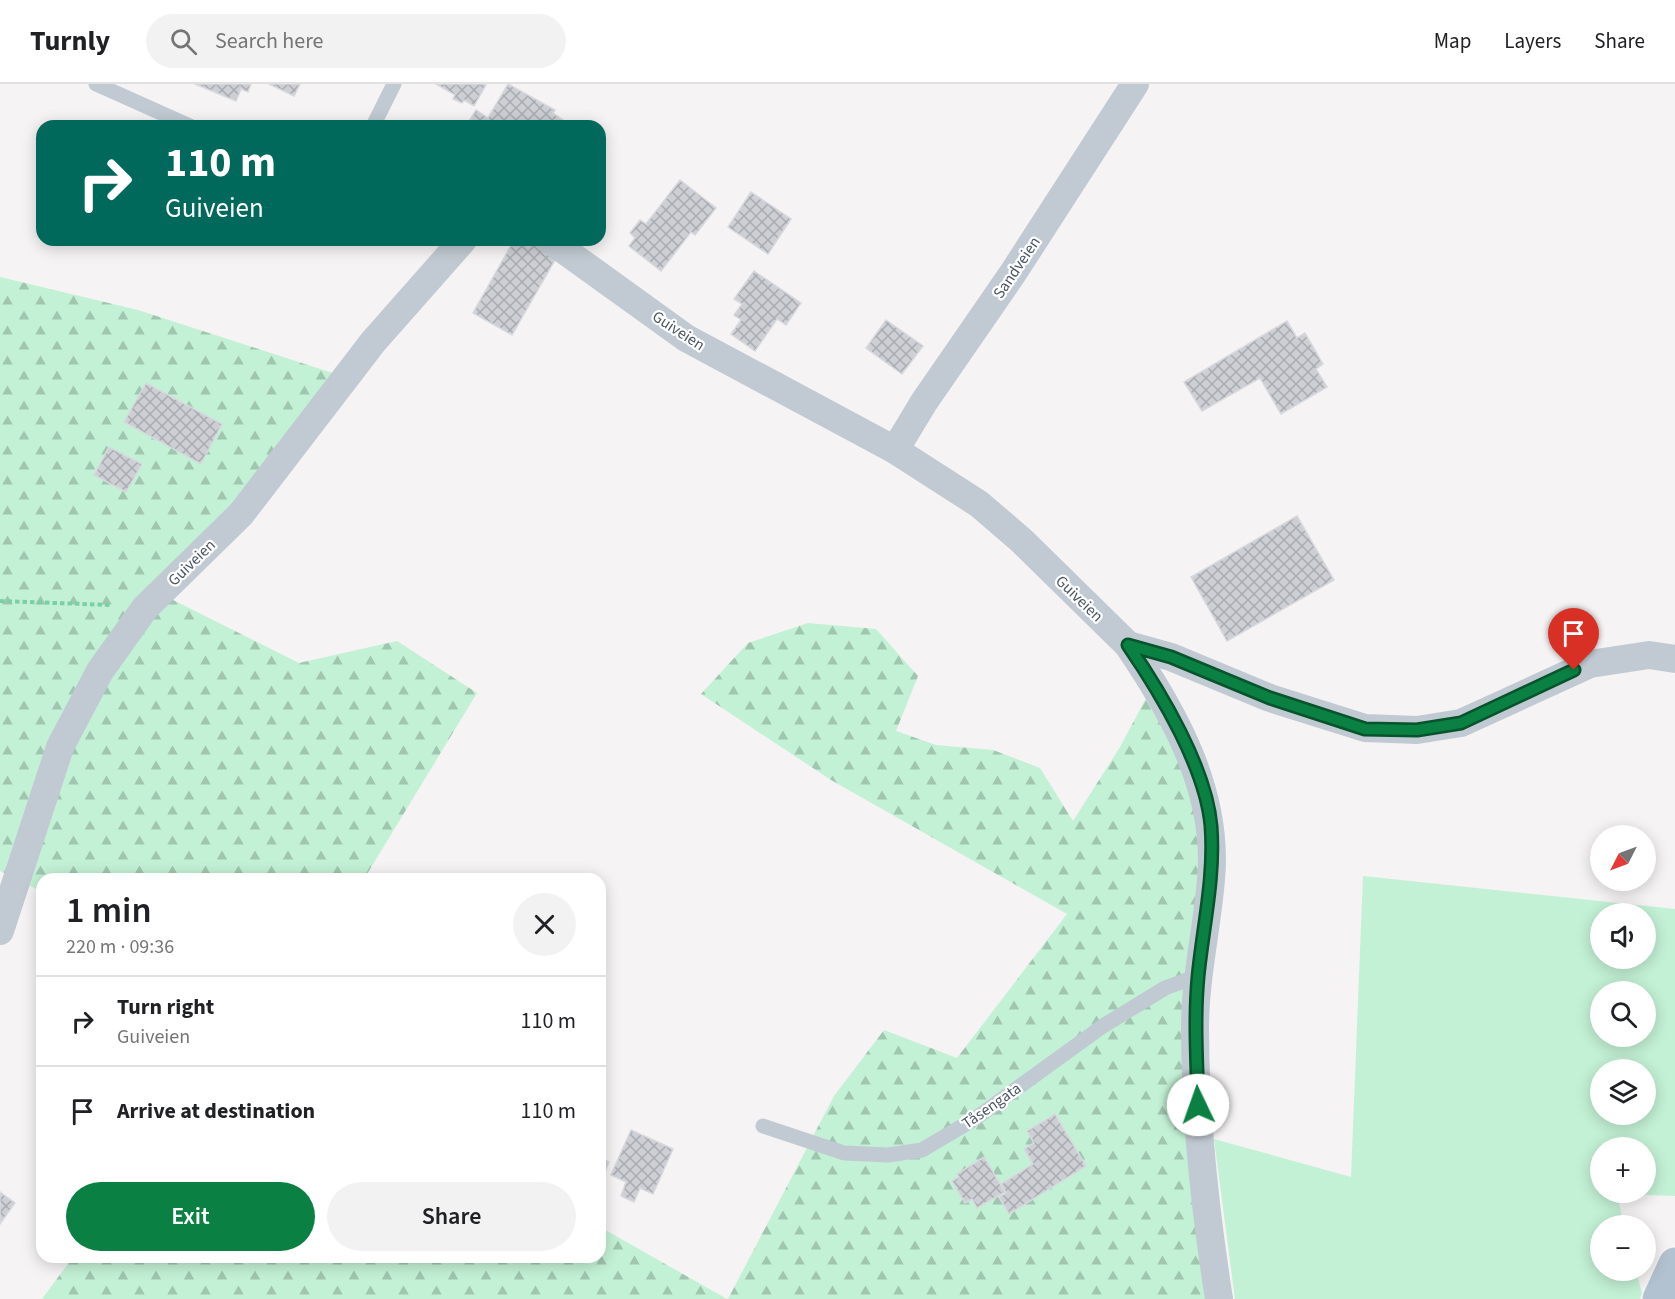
<!DOCTYPE html>
<html lang="en">
<head>
<meta charset="utf-8">
<style>
	body { margin:0; font-family:"Source Sans 3",sans-serif; background:#f2f2f2; color:#202124; height:100vh; display:flex; flex-direction:column; font-size:22px; white-space:nowrap }
	* { box-sizing:border-box; margin:0 }
	p { font-size:20px; color:#757577 }
	.icon { flex:none; width:33px; height:33px; fill:none; stroke:currentColor; stroke-width:2; stroke-linecap:round; stroke-linejoin:round }
	.map { position:relative; flex:1; overflow:hidden }
	.sheet { position:absolute; left:36px; top:789px; width:570px; height:390px; display:flex; flex-direction:column; background:#fff; border-radius:18px; box-shadow:0 3px 15px #0003 }
	.sheet>* { flex:none }
	.guide { position:absolute; left:36px; top:36px; width:570px; height:126px; border-radius:18px; box-shadow:0 3px 15px #0003; background:#00695c; color:#fff; overflow:hidden }
	.needle { width:39px; rotate:228deg }
	.fabs { position:absolute; left:1590px; top:741px; display:grid; gap:12px }
	.fabs a { display:grid; place-items:center; width:66px; height:66px; border-radius:50%; background:#fff; box-shadow:0 3px 15px #0003; font-size:30px }
	.pin { position:absolute; display:grid; place-items:center; width:51px; height:51px; color:#fff; margin:-62px -26px; border-radius:50% 50% 50% 0; rotate:-45deg; box-shadow:0 0 6px #0007 }
	.pin .icon { rotate:45deg }
	.me { position:absolute; width:66px; margin:-33px; rotate:357deg; stroke-linejoin:round; filter:drop-shadow(0 0 4px #0008) }
	.turn { display:flex; align-items:center; gap:21px; height:126px; padding:0 30px; font-size:27px }
	.turn .icon { width:78px; height:78px; stroke-width:2.5 }
	.turn b { display:block; font-size:42px; line-height:51px }
	.round { display:grid; place-items:center; flex:none; width:63px; height:63px; border-radius:32px; background:#f2f2f2 }
	.overview { display:flex; align-items:center; justify-content:space-between; height:102px; padding:0 30px }
	h1 { font-size:36px; font-weight:600; line-height:45px }
	.cta { display:flex; gap:12px; margin-top:auto; padding:12px 30px }
	.cta a { flex:1; height:69px; border-radius:36px; background:#0b8043; color:#fff; font-size:24px; font-weight:600; line-height:69px; text-align:center }
	.cta a+a { background:#f2f2f2; color:#202124 }
	ul { padding:0; list-style:none }
	li { display:flex; align-items:center; gap:18px; height:90px; padding:0 30px; border-top:2px solid #e0e0e0 }
	li div { flex:1 }
	li b { display:block; font-size:22px }
	li em { font-style:normal }
	header { display:flex; align-items:center; gap:36px; box-sizing:border-box; height:84px; padding:0 30px; background:#fff; border-bottom:2px solid #e0e0e0 }
	header strong { font-size:28px }
	nav { display:flex; gap:33px; margin-inline-start:auto; font-size:21px }
	.search { width:420px; height:54px; background:#f2f2f2; display:flex; align-items:center; gap:15px; box-sizing:border-box; padding:0 21px; border-radius:33px; color:#757577; font-size:22px }
	.map>svg:first-child { display:block }
	.green { fill:#c3f1d5; fill-rule:evenodd }
	.forest { fill:url(#forest-firs) }
	.building { fill:url(#building-cross-hatch); stroke:#d7d9de; stroke-width:1.5 }
	.lines { fill:none; stroke-linecap:round; stroke-linejoin:round }
	.path { stroke:#7ad0a6; stroke-width:4; stroke-dasharray:4.5 3; stroke-linecap:butt }
	.service { stroke:#c1cad2; stroke-width:15 }
	.minor { stroke:#c1cad2; stroke-width:28 }
	.primary { stroke:#b3c2d1; stroke-width:33 }
	.route-casing { stroke:#07532c; stroke-width:15 }
	.route { stroke:#0b8043; stroke-width:10 }
	.labels { text-anchor:middle; stroke-width:4.5; stroke-linejoin:round; paint-order:stroke }
	.street-label { font-size:16px; fill:#4a5661; stroke:#fff }
</style>
</head>
<body>
<header>
<strong>Turnly</strong>
<div class="search"><svg class="icon" aria-label="search" viewBox="0 0 24 24"><circle cx="10" cy="10" r="6"/><path d="M15 15l6 6"/></svg>Search here</div>
<nav><a>Map</a><a>Layers</a><a>Share</a></nav>
</header>
<div class="map">
<svg width="1675" height="1215" viewBox="0 0 1675 1215">
	<defs>
		<pattern id="forest-firs" width="22" height="20" patternUnits="userSpaceOnUse" patternTransform="scale(1.5)"><rect width="22" height="20" fill="#c3f1d5"/><path d="M5 1l3.5 6h-7zM16 11l3.5 6h-7z" fill="#a0c6b0"/></pattern>
		<pattern id="building-cross-hatch" width="8" height="8" patternUnits="userSpaceOnUse" patternTransform="scale(1.5)"><rect width="8" height="8" fill="#cdcfd5"/><path d="M0 0l8 8M0 8l8-8" fill="none" stroke="#a8abb0"/></pattern>
	</defs>
	<rect width="100%" height="100%" fill="#f5f3f3"/>
	<path class="green" d="M1363,792L1675,825V1112L1617,1110L1624,1141L1600,1142V1186L1636,1187L1642,1209L1640,1215H1235L1214,1055L1351,1093ZM1600,830H1646V874H1600ZM1600,908H1646V952H1600ZM1600,986H1646V1030H1600ZM1600,1064H1646V1108H1600Z"/>
	<g class="forest">
		<path d="M0,193L138,226L342,292L169,514L299,579L397,557L477,609L364,795H42V808L0,787Z"/>
		<path d="M808,539L876,545L918,592L896,647L936,661L993,666L1040,684L1073,737L1120,663L1153,601L1209,749L1199,970L1225,1215H728L834,1012L884,946L957,974L1067,830L831,696L701,610L748,559Z"/>
		<path d="M600,1143L727,1215H42L73,1173H600Z"/>
	</g>
	<g class="building">
		<path d="M195,0H251L248,8L241,5L236,17Z"/>
		<path d="M269,0H300L294,12Z"/>
		<path d="M436,0H485L486,1L474,22L464,16L462,19L453,15L455,11Z"/>
		<path d="M508,0L555,26L553,29L563,36L559,42H466L476,26L488,34Z"/>
		<path d="M680,96L716,124L695,151L691,148L661,187L629,162L635,154L630,149L640,136L646,140Z"/>
		<path d="M751,108L791,135L768,170L728,143Z"/>
		<path d="M514,156H536L559,169L512,251L473,229Z"/>
		<path d="M754,187L801,219L786,241L777,235L755,267L731,250L741,236L734,231L742,220L734,215Z"/>
		<path d="M886,236L923,262L902,290L866,264Z"/>
		<path d="M1287,237L1297,254L1305,249L1323,280L1316,285L1327,303L1281,330L1260,294L1202,327L1184,298Z"/>
		<path d="M146,299L222,340L201,380L124,338Z"/>
		<path d="M109,363L142,380L126,408L94,391Z"/>
		<path d="M1297,432L1334,496L1227,557L1191,493Z"/>
		<path d="M1055,1030L1086,1082L1009,1130L999,1113L1006,1109L1001,1100L1033,1080L1024,1065L1034,1059L1027,1047Z"/>
		<path d="M631,1046L673,1065L653,1110L640,1104L634,1118L621,1112L626,1098L611,1091Z"/>
		<path d="M984,1073L1005,1108L977,1124L972,1115L965,1119L952,1097L959,1093L957,1090Z"/>
		<path d="M600,1074L609,1078L601,1097H600Z"/>
		<path d="M0,1108L15,1119L0,1140Z"/>
	</g>
	<g class="lines">
		<path class="path" d="M0,517L111,521"/>
		<g class="service">
			<path d="M96,0L190,42"/>
			<path d="M375,42V38L394,0"/>
			<path d="M763,1042L844,1069L888,1071L922,1066L976,1034L1103,942L1165,904L1198,892"/>
		</g>
		<g class="minor">
			<path d="M550,156L686,254L895,366L979,420L1022,457L1128,561L1171,573L1270,614L1365,644L1417,646L1461,639L1590,580L1649,571L1675,575"/>
			<path d="M895,366L924,318L1013,189L1135,0"/>
			<path d="M1128,561C1175,630 1219,709 1211,795C1207,845 1195,894 1195,944C1195,1034 1205,1126 1219,1215"/>
			<path d="M0,847L60,663L100,587L145,524L241,430L373,258L463,156"/>
		</g>
		<path class="primary" d="M1659,1215L1675,1180"/>
	</g>
	<g class="lines">
		<defs>
			<path id="route" d="M1198,1021C1197,978 1194,936 1198,893C1203,842 1215,793 1211,742C1206,684 1161,609 1128,561L1171,573L1270,614L1365,645L1417,646L1461,639L1574,586"/>
		</defs>
		<use href="#route" class="route-casing"/>
		<use href="#route" class="route"/>
	</g>
	<g class="labels">
		<g class="street-label">
			<text transform="translate(1016 183) rotate(-56)" y="6">Sandveien</text>
			<text transform="translate(679 246) rotate(33)" y="6">Guiveien</text>
			<text transform="translate(191 478) rotate(-44)" y="6">Guiveien</text>
			<text transform="translate(1080 514) rotate(44)" y="6">Guiveien</text>
			<text transform="translate(991 1021) rotate(-35)" y="6">Tåsengata</text>
		</g>
	</g>
</svg>
<div class="fabs">
<a><svg class="needle" viewBox="-14 -14 28 28"><path d="M0-13l5 13h-10z" fill="#e53935"/><path d="M0 13l5-13h-10z" fill="#757577"/></svg></a>
<a><svg class="icon" aria-label="sound" viewBox="0 0 24 24"><path d="M4 9h4l5-4v14l-5-4H4zM17 9q2 3 0 6"/></svg></a>
<a><svg class="icon" aria-label="search" viewBox="0 0 24 24"><circle cx="10" cy="10" r="6"/><path d="M15 15l6 6"/></svg></a>
<a><svg class="icon" aria-label="layers" viewBox="0 0 24 24"><path d="M12 4l9 5-9 5-9-5zM3 14l9 5 9-5"/></svg></a>
<a>+</a>
<a>−</a>
</div>
<div class="pin" style="left:1574px;top:586px;background:#d93025"><svg class="icon" aria-label="arrive" viewBox="0 0 24 24"><path d="M6 21V4h12l-3 4 3 4H6"/></svg></div>
<svg class="me" style="left:1198px;top:1021px" viewBox="-20 -20 40 40"><circle r="19" fill="#fff"/><path d="M0-13L10 11 0 6-10 11z" fill="#0b8043"/></svg>
<div class="guide">
<div class="turn"><svg class="icon" aria-label="right" viewBox="0 0 24 24"><path d="M7 20v-9h11M14 6l5 5-5 5"/></svg><div><b>110 m</b>Guiveien</div></div>
</div>
<section class="sheet">
<div class="overview"><div><h1>1 min</h1><p>220 m · 09:36</p></div><a class="round"><svg class="icon" aria-label="close" viewBox="0 0 24 24"><path d="M6 6l12 12M18 6L6 18"/></svg></a></div>
<ul>
<li><svg class="icon" aria-label="right" viewBox="0 0 24 24"><path d="M7 20v-9h11M14 6l5 5-5 5"/></svg><div><b>Turn right</b><p>Guiveien</p></div><em>110 m</em></li>
<li><svg class="icon" aria-label="arrive" viewBox="0 0 24 24"><path d="M6 21V4h12l-3 4 3 4H6"/></svg><div><b>Arrive at destination</b></div><em>110 m</em></li>
</ul>
<div class="cta"><a>Exit</a><a>Share</a></div>
</section>
</div>
</body>
</html>
